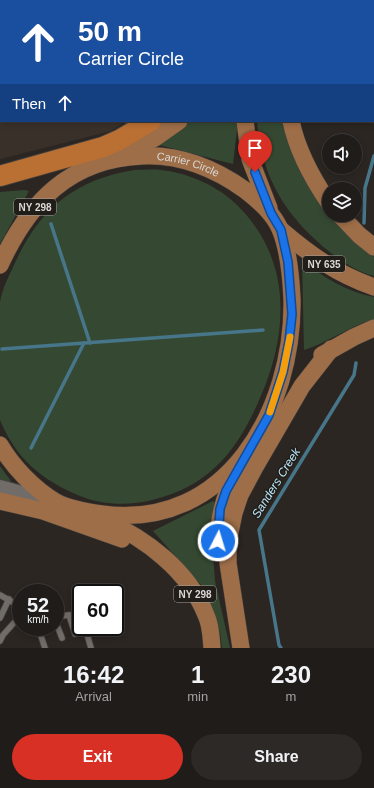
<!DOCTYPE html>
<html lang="en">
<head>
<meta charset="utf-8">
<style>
	body { margin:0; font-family:Helvetica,sans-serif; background:#2d2927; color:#f1f3f6; height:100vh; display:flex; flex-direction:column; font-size:15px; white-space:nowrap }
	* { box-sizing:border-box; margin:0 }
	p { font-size:13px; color:#a2a1a2 }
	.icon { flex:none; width:22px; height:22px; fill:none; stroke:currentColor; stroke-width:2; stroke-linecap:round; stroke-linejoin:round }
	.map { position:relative; height:648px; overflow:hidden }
	.drawer { display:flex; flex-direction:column; background:#201c1a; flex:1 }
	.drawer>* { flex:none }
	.hud { position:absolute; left:0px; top:0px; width:374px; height:122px; box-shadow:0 2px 6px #0003,0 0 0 1px #3d3a39; background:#1a4fa0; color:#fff; overflow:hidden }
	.controls { position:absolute; left:322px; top:134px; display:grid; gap:8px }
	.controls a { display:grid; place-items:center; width:40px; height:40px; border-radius:50%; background:#201c1a; box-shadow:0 2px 6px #0003,0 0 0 1px #3d3a39; font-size:20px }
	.speed { position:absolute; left:12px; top:584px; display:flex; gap:8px; font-size:20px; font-weight:700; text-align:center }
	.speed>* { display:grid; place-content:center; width:52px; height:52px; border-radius:50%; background:#201c1a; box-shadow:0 2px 6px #0003,0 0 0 1px #3d3a39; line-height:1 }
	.speed small { font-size:10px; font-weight:400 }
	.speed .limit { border:2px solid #111; border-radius:6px; background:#fff; color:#111 }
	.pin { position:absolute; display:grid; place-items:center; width:34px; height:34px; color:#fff; margin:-41px -17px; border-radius:50% 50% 50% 0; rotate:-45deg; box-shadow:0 0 4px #0007 }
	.pin .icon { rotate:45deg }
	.me { position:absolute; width:44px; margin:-22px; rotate:5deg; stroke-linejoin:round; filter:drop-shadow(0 0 3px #0008) }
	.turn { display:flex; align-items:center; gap:14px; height:84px; padding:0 12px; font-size:18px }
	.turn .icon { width:52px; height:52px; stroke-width:2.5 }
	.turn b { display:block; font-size:28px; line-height:34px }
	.then { display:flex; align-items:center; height:38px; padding:0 12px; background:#0003; gap:8px; font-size:15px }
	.eta { display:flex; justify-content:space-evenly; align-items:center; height:68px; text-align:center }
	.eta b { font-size:24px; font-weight:600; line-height:28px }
	.primary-button { display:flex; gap:8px; margin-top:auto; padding:8px 12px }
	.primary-button a { flex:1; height:46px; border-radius:24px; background:#d93025; color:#fff; font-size:16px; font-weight:600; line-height:46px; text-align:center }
	.primary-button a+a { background:#2d2927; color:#f1f3f6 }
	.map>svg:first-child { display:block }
	.built { fill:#3a302a }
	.green { fill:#354932 }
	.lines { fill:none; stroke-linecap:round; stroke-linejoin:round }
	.stream { stroke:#47768a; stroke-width:3.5 }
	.service-casing { stroke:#474340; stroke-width:7 }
	.tertiary-casing { stroke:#474340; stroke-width:16 }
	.primary-casing { stroke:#474340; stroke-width:18 }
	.motorway-casing { stroke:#474340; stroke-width:22 }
	.service { stroke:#726c68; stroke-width:5.5 }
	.tertiary { stroke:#726c68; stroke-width:14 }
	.primary { stroke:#9e6e48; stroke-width:17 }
	.motorway { stroke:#bb7033; stroke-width:20 }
	.route-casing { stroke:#114b97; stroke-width:10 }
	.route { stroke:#1a73e8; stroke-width:7 }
	.slow { stroke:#f59e0b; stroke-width:7 }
	.labels { text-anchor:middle; stroke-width:3; stroke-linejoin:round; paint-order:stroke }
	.shield { fill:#211d19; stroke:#a29f9d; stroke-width:1 }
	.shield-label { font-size:10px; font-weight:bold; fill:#dad7d5 }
	.street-label { font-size:11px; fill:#dad7d5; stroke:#211d19 }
	.water-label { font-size:12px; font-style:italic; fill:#bce9fd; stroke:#211d19 }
</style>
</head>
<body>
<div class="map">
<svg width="374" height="648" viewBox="0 0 374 648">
	<rect width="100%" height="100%" fill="#2b2622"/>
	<path class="built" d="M0,0H245L1,1V121H126L111,131L0,159Z"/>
	<g class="green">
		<path d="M188,121H238L233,164L155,144Z"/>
		<path d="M257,121H284C288,135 291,150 296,162C313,201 341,232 374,257V276C359,273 343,262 331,253C287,218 261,178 257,121Z"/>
		<path d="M134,170C143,170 152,169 161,170C189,173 218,186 238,206C292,260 289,332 260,398C238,450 209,487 152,500C128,506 102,505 80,496C42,480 16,459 0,420C0,393 0,365 0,338C0,326 0,313 0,302C2,289 9,276 14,265C39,209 74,180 134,170Z"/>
		<path d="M24,190L29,191L0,244V192Z"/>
		<path d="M302,260C322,277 347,292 374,297V319C348,327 329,342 304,350Z"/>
		<path d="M0,466L11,481L7,485L0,483Z"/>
		<path d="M213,501L217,504L213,555L215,581L230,648H222L220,632L202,586L153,531Z"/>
	</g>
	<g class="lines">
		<g class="stream">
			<path d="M364,223L365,188L374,156"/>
			<path d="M51,224L90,343"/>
			<path d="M2,349L263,330"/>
			<path d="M31,448L84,343"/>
			<path d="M281,648L279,645L259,530L354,375L356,363"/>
		</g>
		<defs>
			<g id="service">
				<path d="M0,70H1"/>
				<path d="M0,595L21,607"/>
				<path d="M69,615L75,634"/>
				<path d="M55,617L69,615L81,622"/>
				<path d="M0,618L9,599"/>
				<path d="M55,620L62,638"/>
				<path d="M38,627L45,648"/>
				<path d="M85,627L91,648"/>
				<path d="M0,641L3,635L21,615"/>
			</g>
			<path id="tertiary" d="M0,487L50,501"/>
			<g id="primary">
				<path d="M290,1V0"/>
				<path d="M303,1V0"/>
				<path d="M245,121L250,159L269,208"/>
				<path d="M291,121C297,150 312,178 329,203"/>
				<path d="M124,154L155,138L179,121"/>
				<path d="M340,215L359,235L374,247"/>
				<path d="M281,230C310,255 337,274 374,287"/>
				<path id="s1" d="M0,265C29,202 70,159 142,156C181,154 214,168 245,190C259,201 273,213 280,229C289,250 291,277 292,299C294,409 227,531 102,514C88,512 69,509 56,502C34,489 13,467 0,445"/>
				<path d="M322,355L354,337L374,328"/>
				<path d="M0,501L43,511L122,539"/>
				<path d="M104,520C145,538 189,571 206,615C211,625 211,637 212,648"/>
				<path d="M218,553C217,520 223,498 238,469"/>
				<path d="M241,648L228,563V542L234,513L240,495L255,467L302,386L331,349"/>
			</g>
			<g id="motorway">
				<path d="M260,1V0"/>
				<path d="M0,176L103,147L119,140L151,121"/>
			</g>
		</defs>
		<use href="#service" class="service-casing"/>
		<use href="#tertiary" class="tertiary-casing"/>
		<use href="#primary" class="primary-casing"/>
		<use href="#motorway" class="motorway-casing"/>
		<use href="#service" class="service"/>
		<use href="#tertiary" class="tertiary"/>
		<use href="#primary" class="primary"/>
		<use href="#motorway" class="motorway"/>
	</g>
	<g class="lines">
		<defs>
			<path id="route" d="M218,541L220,509L226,491L269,415L283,372L289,342L292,314L288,262L281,230L271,213L255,172"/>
		</defs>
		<use href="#route" class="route-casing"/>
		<use href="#route" class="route"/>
		<path class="slow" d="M270,412L283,372L290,337"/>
	</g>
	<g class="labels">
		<g class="shield">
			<rect x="14" y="199" width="42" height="16" rx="3"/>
			<rect x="303" y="256" width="42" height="16" rx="3"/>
			<rect x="174" y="586" width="42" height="16" rx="3"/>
		</g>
		<g class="shield-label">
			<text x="35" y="211">NY 298</text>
			<text x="324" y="268">NY 635</text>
			<text x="195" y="598">NY 298</text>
		</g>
		<g class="street-label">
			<text dy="4" stroke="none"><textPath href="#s1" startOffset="237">Carrier Circle</textPath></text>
		</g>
		<g class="water-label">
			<text transform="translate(276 483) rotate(-58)" y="4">Sanders Creek</text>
		</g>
	</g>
</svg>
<div class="controls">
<a><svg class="icon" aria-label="sound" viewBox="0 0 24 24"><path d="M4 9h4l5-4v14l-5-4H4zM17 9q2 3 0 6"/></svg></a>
<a><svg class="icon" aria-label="layers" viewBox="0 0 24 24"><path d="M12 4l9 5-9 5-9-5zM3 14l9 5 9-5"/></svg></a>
</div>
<div class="speed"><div>52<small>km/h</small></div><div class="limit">60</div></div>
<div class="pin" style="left:255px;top:172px;background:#d93025"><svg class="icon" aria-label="arrive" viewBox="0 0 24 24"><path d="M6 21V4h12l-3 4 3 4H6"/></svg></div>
<svg class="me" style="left:218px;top:541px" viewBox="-20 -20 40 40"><circle r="17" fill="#1a73e8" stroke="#fff" stroke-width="3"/><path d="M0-11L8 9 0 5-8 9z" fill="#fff"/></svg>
<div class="hud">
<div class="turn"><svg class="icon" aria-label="ahead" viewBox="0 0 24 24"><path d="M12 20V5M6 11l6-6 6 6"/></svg><div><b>50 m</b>Carrier Circle</div></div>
<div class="then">Then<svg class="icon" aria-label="ahead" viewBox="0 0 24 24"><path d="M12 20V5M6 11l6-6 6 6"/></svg></div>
</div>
</div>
<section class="drawer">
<div class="eta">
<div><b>16:42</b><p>Arrival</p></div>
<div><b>1</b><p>min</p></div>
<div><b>230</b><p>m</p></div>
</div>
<div class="primary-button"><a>Exit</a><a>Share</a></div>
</section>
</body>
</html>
